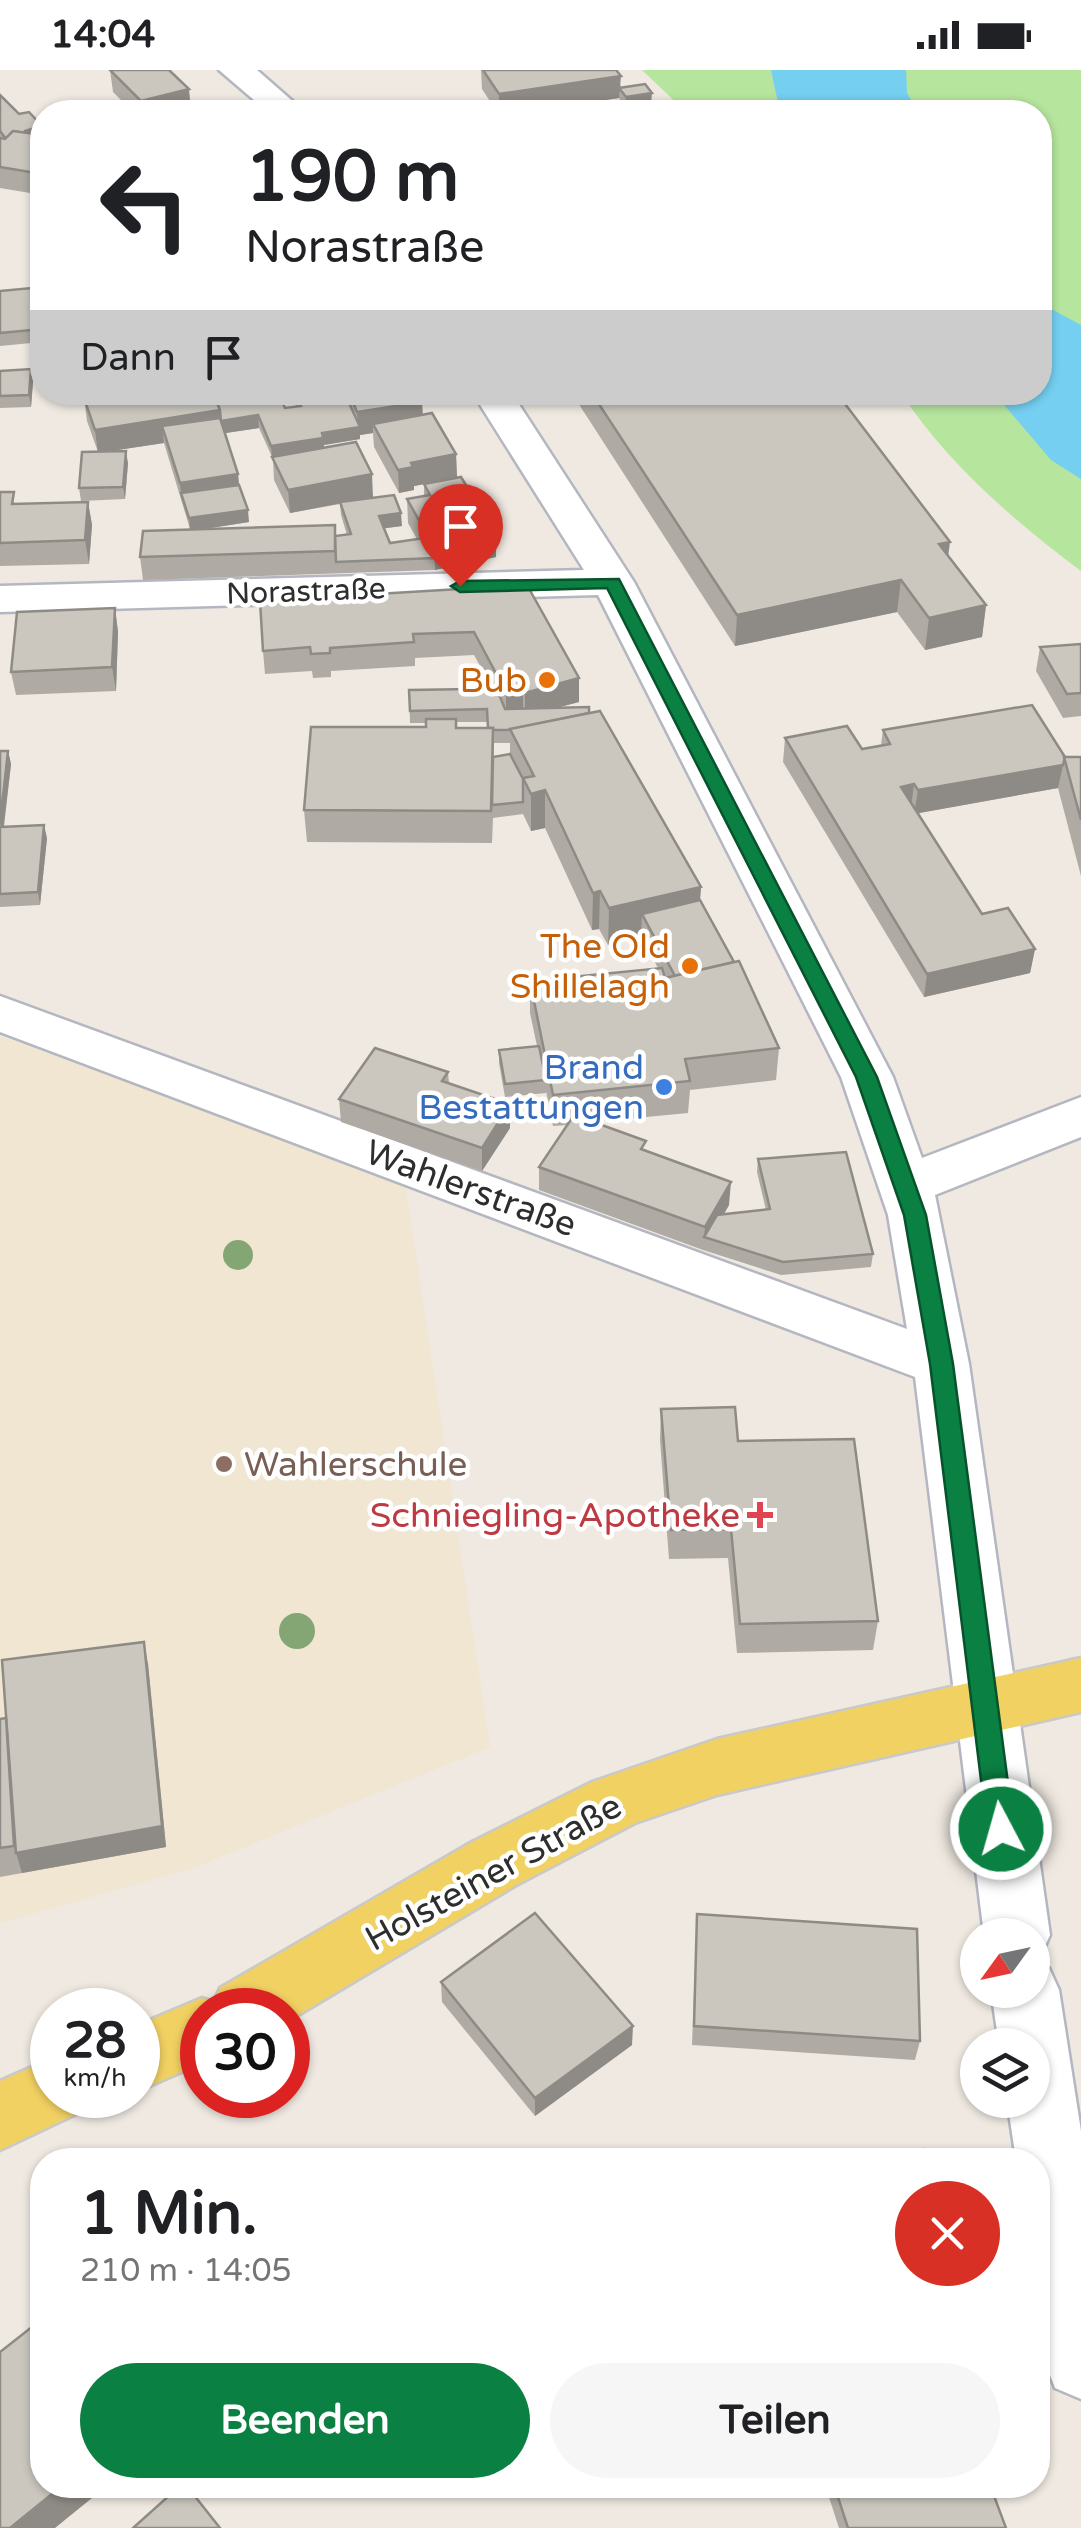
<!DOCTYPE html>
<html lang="de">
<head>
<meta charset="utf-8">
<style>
	body { margin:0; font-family:"Varela Round",sans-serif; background:#f6f6f6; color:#202124; height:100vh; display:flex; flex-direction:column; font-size:38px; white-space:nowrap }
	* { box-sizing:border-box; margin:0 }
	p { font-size:32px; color:#757577 }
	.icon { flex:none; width:55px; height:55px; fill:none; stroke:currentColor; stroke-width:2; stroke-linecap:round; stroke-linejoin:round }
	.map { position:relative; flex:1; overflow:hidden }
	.sheet { position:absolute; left:30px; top:2078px; width:1020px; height:350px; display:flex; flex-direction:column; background:#fff; border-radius:40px; box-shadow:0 2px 8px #0004 }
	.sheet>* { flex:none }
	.guide { position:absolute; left:30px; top:30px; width:1022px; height:305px; border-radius:40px; box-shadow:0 2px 8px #0004; background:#fff; color:#202124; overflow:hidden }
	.needle { width:65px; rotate:237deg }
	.fabs { position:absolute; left:960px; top:1848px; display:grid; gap:20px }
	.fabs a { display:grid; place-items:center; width:90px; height:90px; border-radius:50%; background:#fff; box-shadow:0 2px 8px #0004; font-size:50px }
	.speed { position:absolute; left:30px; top:1918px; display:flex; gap:20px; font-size:50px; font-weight:700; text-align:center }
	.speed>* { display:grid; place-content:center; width:130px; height:130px; border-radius:50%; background:#fff; box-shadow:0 2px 8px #0004; line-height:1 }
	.speed small { font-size:25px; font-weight:400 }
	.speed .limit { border:15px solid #d22; background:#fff; color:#111 }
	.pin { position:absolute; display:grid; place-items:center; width:85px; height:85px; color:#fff; margin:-102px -42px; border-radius:50% 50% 50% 0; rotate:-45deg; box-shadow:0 0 10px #0007 }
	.pin .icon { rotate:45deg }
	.me { position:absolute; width:110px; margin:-55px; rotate:354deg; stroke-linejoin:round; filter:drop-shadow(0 0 8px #0008) }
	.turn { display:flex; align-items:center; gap:35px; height:210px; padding:0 50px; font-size:45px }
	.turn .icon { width:130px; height:130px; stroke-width:2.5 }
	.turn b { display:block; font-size:70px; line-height:85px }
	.then { display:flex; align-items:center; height:95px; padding:0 50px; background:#0003; gap:20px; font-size:38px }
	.round { display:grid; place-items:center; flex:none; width:105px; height:105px; border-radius:52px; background:#f6f6f6 }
	.overview { display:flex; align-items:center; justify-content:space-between; height:170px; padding:0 50px }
	h1 { font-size:60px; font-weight:700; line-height:75px }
	.action { display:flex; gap:20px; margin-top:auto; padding:20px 50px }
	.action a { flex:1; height:115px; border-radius:60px; background:#0b8043; color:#fff; font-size:40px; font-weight:700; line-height:115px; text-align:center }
	.action a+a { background:#f6f6f6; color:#202124 }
	.status { display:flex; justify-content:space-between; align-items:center; height:70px; padding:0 50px; background:#fff; direction:ltr }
	.status svg { height:28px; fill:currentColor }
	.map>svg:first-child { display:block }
	.education { fill:#f0e6d1 }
	.green { fill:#b6e59e }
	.water { fill:#75cff0 }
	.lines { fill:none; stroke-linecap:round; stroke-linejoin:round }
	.minor-casing { stroke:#b4b7c1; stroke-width:5 }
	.major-casing { stroke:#c9c9c9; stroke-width:5 }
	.minor { fill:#fff; fill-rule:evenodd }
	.major { fill:#f2d163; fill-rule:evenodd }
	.tree { fill:#84a574 }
	.wall { fill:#afaba4; fill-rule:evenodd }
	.shaded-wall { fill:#8e8b86 }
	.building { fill:#cbc7bf; stroke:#8e8b86; stroke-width:2.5 }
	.route { fill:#0b8043; stroke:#07532c; stroke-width:2.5 }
	.food-dot { fill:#e8710a; stroke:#fff; stroke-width:4 }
	.shop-dot { fill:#3f7fe0; stroke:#fff; stroke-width:4 }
	.education-dot { fill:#8d6e63; stroke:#fff; stroke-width:4 }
	.health-dot { fill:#e0444e; stroke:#fff; stroke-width:4 }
	.labels { text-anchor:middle; stroke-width:9; stroke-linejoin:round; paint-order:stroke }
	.far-street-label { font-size:30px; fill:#2e2e2e; stroke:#fff }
	.food-label { font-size:35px; fill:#c56008; stroke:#fff; text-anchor:end }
	.shop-label { font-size:35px; fill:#366cbe; stroke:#fff; text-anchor:end }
	.street-label { font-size:35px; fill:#2e2e2e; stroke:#fff }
	.education-label { font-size:35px; fill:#785e54; stroke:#fff; text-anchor:start }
	.health-label { font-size:35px; fill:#be3a42; stroke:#fff; text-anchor:end }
</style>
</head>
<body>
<div class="status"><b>14:04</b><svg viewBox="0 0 49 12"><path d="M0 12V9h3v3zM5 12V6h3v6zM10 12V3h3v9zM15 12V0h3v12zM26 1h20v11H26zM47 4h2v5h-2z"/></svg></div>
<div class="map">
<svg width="1081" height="2458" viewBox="0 0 1081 2458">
	<rect width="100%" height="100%" fill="#efe9e1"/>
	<path class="education" d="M0,966L405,1112L490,1677L196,1797L0,1853Z"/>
	<path class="green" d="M642,0H1081V501C1013,450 948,394 901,323L1040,322V42H686Z"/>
	<g class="water">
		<path d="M771,0H906L907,23L918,42H780Z"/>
		<path d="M1040,233L1081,255V409L1051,390L994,323L1040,322Z"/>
	</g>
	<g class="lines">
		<defs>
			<g id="minor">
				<path d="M219,0H257L305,42H268Z"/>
				<path d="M472,322H511L634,512L893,1007L922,1088L1081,1027V1067L935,1125L969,1294L1050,1865L1040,1887L1032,1890V1865H984L915,1307L0,962V926L907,1259L888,1145L841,1007L598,525L0,542V516L584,500Z"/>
				<path d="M1032,1892L1049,1898L1059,1920L1081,2061V2329L1055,2318C1026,2248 1038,2164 1038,2090H1016L1007,2030H1032V1975H999L991,1920H1032Z"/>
			</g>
			<g id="major">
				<path d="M1081,1588V1642L717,1725L635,1753L518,1814L288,1951V1940H202V1993L138,2021V1955L202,1928L214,1932L220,1918L472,1772L592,1712L717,1669Z"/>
				<path d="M52,1988V2025H85L76,2044L0,2080V2011Z"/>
			</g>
		</defs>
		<use href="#minor" class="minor-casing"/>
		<use href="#major" class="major-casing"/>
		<use href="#minor" class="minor"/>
		<use href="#major" class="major"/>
	</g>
	<g class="tree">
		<circle cx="238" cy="1185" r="15"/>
		<circle cx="297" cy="1561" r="18"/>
	</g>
	<g class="wall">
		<path d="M110,0H171L191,41L185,42H133L113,22Z"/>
		<path d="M481,0H616L621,17L651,35L630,38L624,36L619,28L524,42H497L482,19Z"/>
		<path d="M0,25L19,44L42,56V125L0,118Z"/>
		<path d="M42,217V272L0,276V221Z"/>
		<path d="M31,299L33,312L31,337L0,338V301Z"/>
		<path d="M292,322H418L422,332L423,345L456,384L457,408L414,416V420L399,423L374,377L373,363L360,365V369L324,375V378L402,456L384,458L390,473L417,469L408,453L407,429L424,426V414L496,487L435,500L143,510L140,487L190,459L164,373L110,381L128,393L125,429L81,431L79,418L98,382L87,351L84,328L285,338L296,336ZM259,358L273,389L274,410L290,443L340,434L341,445L347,465L335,466L206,459L249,452L239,415L238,404L224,363Z"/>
		<path d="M571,322H836L948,486L986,535L982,567L925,580L897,542L735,576Z"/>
		<path d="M0,422L16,434L88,432L92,455L89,494L0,496Z"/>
		<path d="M527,515L579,632L556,638L589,643L701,817L700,830L779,978L776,1010L690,1020L688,1043L594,1052L645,1081L729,1135L724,1144L766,1140L757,1102L758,1089L873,1184L871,1197L781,1205L703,1180L539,1120V1097L568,1055L553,1056L546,1021V1023L505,1027L499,993V980L537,976L530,943V911L658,898L641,867L608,875L599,859L592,860L545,758L531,761L523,744L493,748L492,773L307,772L304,740L426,657V653H410L409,620L472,619L485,605L474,585L415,588V596L331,601V607L313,608L312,601L265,604L263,581ZM456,652H488V658H456ZM494,673H510V684L494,687Z"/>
		<path d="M115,538L118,562L116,621L16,625L11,602Z"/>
		<path d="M1081,574V646L1063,648L1036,601L1040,577Z"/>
		<path d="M883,660L1065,687H1081V806L1058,718L918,743L982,844L1035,879L1030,903L924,927L783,692L785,668L862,679L881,675Z"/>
		<path d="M0,681H8L11,694L4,757L47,768L40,835L0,837Z"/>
		<path d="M448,1002L449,1013L510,1058L482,1101L341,1052L339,1029Z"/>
		<path d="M661,1339L738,1371L878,1551L873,1580L737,1583L728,1488L669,1489L660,1370Z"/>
		<path d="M148,1594L166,1777L0,1807V1649Z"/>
		<path d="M697,1844L920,1971L915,1990L692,1975Z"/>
		<path d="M441,1912L632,1975L535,2046L442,1932Z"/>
		<path d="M825,2415H990L1006,2458H839Z"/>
	</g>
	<g class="shaded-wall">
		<path d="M621,6L619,28L524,42H499V24Z"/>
		<path d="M189,19L191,41L185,42H142L141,31Z"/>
		<path d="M652,23L651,35L625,38L626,27Z"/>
		<path d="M42,56V68L27,72L25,61Z"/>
		<path d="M31,299L33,312L31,337L29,325Z"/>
		<path d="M422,332L423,355L373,354V363L360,365V369L324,375V381L272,389L271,376L322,363L358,357L357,342Z"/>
		<path d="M220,340L258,345L259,358L167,372L162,356L164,373L98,383L95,360Z"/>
		<path d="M126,381L128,393L125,429L123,417Z"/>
		<path d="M456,384L457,408L414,416V420L399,423L398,400L411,393Z"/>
		<path d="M238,404L240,427L181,423L180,413Z"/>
		<path d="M372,404L373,427L290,443L288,420Z"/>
		<path d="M88,432L92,455L89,494L85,470Z"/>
		<path d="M248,440L249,452L190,461L189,448Z"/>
		<path d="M401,443L402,456L380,459L379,446Z"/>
		<path d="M496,464V487L435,500L434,477Z"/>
		<path d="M950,472L946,503L939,474Z"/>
		<path d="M901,510L897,542L735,576L737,545Z"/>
		<path d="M986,535L982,567L925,580L929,548Z"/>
		<path d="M115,538L118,562L116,621L112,597Z"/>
		<path d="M579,608V632L525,646V623Z"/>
		<path d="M523,619V642L506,646V622Z"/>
		<path d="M8,681L11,694L2,770L0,759Z"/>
		<path d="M1063,695L1058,718L914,744L918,720Z"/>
		<path d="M914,714L911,738L901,717Z"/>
		<path d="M545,720V758L531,761V724Z"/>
		<path d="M44,755L47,768L40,835L38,822Z"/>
		<path d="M701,817L698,854L642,844L641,867L608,875L609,838Z"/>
		<path d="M600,821L599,859L592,860L593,823Z"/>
		<path d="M1035,879L1030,903L924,927L927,904Z"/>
		<path d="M510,1034V1058L482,1101V1078Z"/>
		<path d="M731,1112L729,1135L709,1169L704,1167L705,1157Z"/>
		<path d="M144,1572L148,1594L166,1777L22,1803L14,1776L6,1648Z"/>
		<path d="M633,1956L632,1975L535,2046V2028Z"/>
		<path d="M63,2415H108L55,2458H10Z"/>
	</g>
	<g class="building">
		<path d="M110,0H169L189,19L141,31Z"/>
		<path d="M483,0H616L621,6L499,24Z"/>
		<path d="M645,14L652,23L626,27L619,18Z"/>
		<path d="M0,25L19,44L29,42L42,56L25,61V63L13,61L6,69L0,61Z"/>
		<path d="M629,36L633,42H579Z"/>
		<path d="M13,61L42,65V104L0,97V68L5,69Z"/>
		<path d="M42,142V184L35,143Z"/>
		<path d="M42,217V259L0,263V221Z"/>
		<path d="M31,299L29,325L0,326V301Z"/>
		<path d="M120,322H213L220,340L95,360L84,328Z"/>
		<path d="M220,322H278L285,338L301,336L295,322H344L360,357L322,363L323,368L271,376L258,345L221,351L220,340L214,324Z"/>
		<path d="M349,322H418L422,332L357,342Z"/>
		<path d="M591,322H836L950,472L939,474L986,535L929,548L901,510L737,545Z"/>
		<path d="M432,343L456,384L411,393L413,397L398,400L373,354Z"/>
		<path d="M220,348L238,404L180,413L162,356Z"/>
		<path d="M356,372L372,404L288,420L272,387Z"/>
		<path d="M126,381L123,417L79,418L82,382Z"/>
		<path d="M461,407L496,464L434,477L407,429L430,425L424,414Z"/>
		<path d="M239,415L248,440L189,448L181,423Z"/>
		<path d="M0,422H14L12,434L88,432L85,470L0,473Z"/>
		<path d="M394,425L401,443L379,446L390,473L424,468L434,488L336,492L335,466L351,464L340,432Z"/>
		<path d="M335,455V481L140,487L143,461Z"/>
		<path d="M527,515L579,608L525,623L523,619L506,622L474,562L413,564L414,572L330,578V583L311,584L310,577L263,581L260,531Z"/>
		<path d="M115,538L112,597L11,602L17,542Z"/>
		<path d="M1081,574V623L1067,624L1040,577Z"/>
		<path d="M490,603L505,639L589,637V643L510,660H493V658H488L487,639L410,641L409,620L472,619V610Z"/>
		<path d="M1032,635L1065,687L1063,695L918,720L914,714L901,717L982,844L1008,838L1035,879L927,904L785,668L847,656L862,679L890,674L883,660Z"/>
		<path d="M600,641L701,817L609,838L600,821L593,823L545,720L531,724L523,708L534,706L510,659Z"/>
		<path d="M426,649H456V658H493L491,741L304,740L311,657H426Z"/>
		<path d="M0,681H8L0,754Z"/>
		<path d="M510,684L523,709V732L492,735L493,687Z"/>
		<path d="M1064,687H1081V750Z"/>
		<path d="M44,755L38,822L0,824V757Z"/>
		<path d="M700,830L734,892L675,906L642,844Z"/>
		<path d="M739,891L779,978L685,989L690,1011L553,1025L530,911L662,898L665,908Z"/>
		<path d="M539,976L546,1010L505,1014L499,980Z"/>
		<path d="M375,978L448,1002L442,1011L510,1034L482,1078L339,1029Z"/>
		<path d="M574,1045L646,1071L641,1079L731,1112L705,1157L539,1097Z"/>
		<path d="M846,1082L873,1184L783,1192L704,1167L717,1145L770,1139L758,1089Z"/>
		<path d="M735,1337L738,1371L854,1369L878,1551L740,1554L731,1459L671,1460L661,1339Z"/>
		<path d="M144,1572L162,1756L16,1783L2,1590Z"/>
		<path d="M6,1648L14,1776L0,1778V1649Z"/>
		<path d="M535,1843L633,1956L535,2028L441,1912Z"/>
		<path d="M697,1844L917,1859L920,1971L694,1956Z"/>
		<path d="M924,2079L927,2090H816Z"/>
		<path d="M42,2249V2415H63L10,2458H0V2282Z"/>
		<path d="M181,2415H186L220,2458H133Z"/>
		<path d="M834,2415H990L1006,2458H848Z"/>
	</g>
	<path class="route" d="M619,509L877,1007L926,1145L953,1294L1014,1759L1010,1767L1001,1771L991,1767L987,1759L930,1294L904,1145L856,1007L607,518L460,522L451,516L460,511Z"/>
	<g class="food-dot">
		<circle cx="547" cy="610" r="10"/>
		<circle cx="690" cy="896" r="10"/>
	</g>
	<circle class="shop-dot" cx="664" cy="1017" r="10"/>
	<circle class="education-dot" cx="224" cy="1394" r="10"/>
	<path class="health-dot" d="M755 1430h10v10h10v10h-10v10h-10v-10h-10v-10h10z"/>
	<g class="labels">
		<g class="far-street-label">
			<text transform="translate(306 521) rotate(-2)" y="10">Norastraße</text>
		</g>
		<g class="food-label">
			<text x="527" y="622">Bub</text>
			<text x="670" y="888">The Old<tspan x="670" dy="40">Shillelagh</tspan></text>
		</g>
		<g class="shop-label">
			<text x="644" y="1009">Brand<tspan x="644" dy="40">Bestattungen</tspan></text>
		</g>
		<g class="street-label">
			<text transform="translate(471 1118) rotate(20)" y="12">Wahlerstraße</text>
			<text transform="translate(493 1802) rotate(-29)" y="12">Holsteiner Straße</text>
		</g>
		<g class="education-label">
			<text x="244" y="1406">Wahlerschule</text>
		</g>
		<g class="health-label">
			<text x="740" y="1457">Schniegling-Apotheke</text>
		</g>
	</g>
</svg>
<div class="fabs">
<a><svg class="needle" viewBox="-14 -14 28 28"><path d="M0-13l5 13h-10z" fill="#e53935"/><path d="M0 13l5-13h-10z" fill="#757577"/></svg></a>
<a><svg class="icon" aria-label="layers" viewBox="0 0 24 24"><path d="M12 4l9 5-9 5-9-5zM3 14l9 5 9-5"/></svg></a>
</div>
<div class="speed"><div>28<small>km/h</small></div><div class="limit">30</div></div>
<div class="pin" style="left:460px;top:516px;background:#d93025"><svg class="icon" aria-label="arrive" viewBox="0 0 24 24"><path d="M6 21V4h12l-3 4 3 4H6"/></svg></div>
<svg class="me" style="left:1001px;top:1759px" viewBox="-20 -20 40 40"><circle r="17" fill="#0b8043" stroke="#fff" stroke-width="3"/><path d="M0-11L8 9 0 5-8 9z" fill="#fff"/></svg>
<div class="guide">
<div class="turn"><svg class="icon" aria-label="left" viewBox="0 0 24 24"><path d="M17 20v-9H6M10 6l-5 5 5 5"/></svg><div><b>190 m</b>Norastraße</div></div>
<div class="then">Dann<svg class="icon" aria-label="arrive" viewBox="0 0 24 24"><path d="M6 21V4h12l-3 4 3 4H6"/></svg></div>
</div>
<section class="sheet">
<div class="overview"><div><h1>1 Min.</h1><p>210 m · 14:05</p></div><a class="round" style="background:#d93025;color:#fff"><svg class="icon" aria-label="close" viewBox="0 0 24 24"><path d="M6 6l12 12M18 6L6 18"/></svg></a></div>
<div class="action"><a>Beenden</a><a>Teilen</a></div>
</section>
</div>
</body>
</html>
